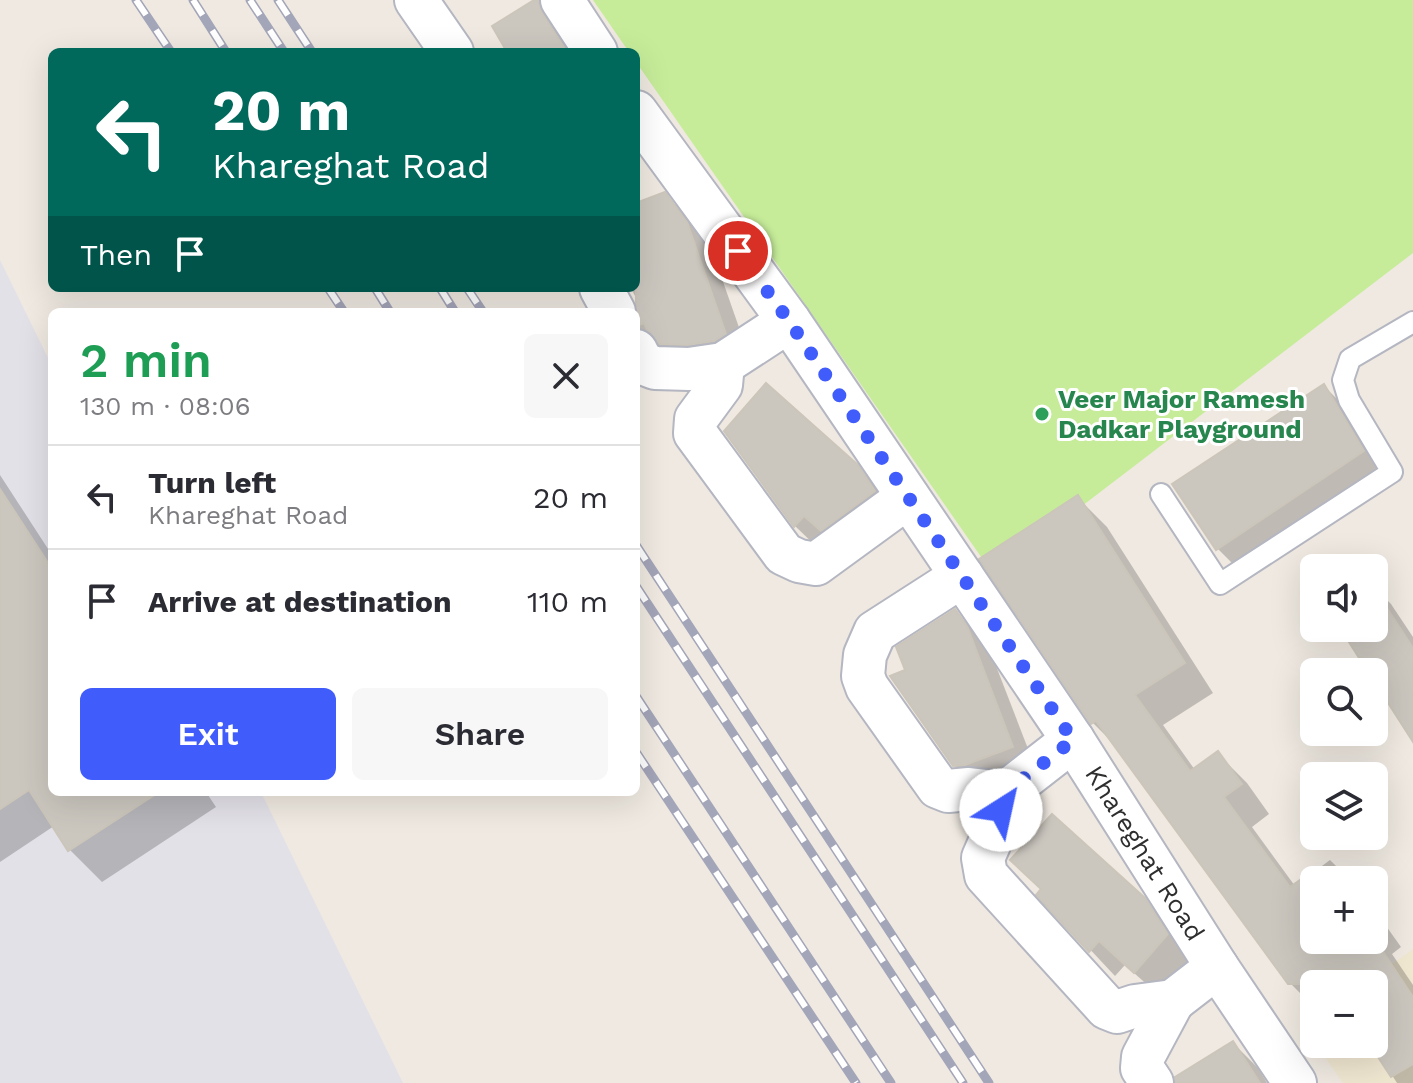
<!DOCTYPE html>
<html lang="en">
<head>
<meta charset="utf-8">
<style>
	body { margin:0; font-family:"Work Sans",sans-serif; background:#f7f7f7; color:#2b2b33; height:100vh; display:flex; flex-direction:column; font-size:30px; white-space:nowrap }
	* { box-sizing:border-box; margin:0 }
	p { font-size:26px; color:#7c7c81 }
	.icon { flex:none; width:44px; height:44px; fill:none; stroke:currentColor; stroke-width:2; stroke-linecap:round; stroke-linejoin:round }
	.map { position:relative; flex:1; overflow:hidden }
	.panel { position:absolute; left:48px; top:308px; width:592px; height:488px; display:flex; flex-direction:column; background:#fff; border-radius:12px; box-shadow:0 8px 32px #0002 }
	.panel>* { flex:none }
	.hud { position:absolute; left:48px; top:48px; width:592px; height:244px; border-radius:12px; box-shadow:0 8px 32px #0002; background:#00695c; color:#fff; overflow:hidden }
	.tools { position:absolute; left:1300px; top:554px; display:grid; gap:16px }
	.tools a { display:grid; place-items:center; width:88px; height:88px; border-radius:12px; background:#fff; box-shadow:0 8px 32px #0002; font-size:40px }
	.pin { position:absolute; display:grid; place-items:center; width:68px; height:68px; color:#fff; margin:-34px; border:4px solid #fff; border-radius:50%; box-shadow:0 2px 8px #0007 }
	.me { position:absolute; width:88px; margin:-44px; rotate:35deg; stroke-linejoin:round; filter:drop-shadow(0 0 6px #0008) }
	.turn { display:flex; align-items:center; gap:28px; height:168px; padding:0 32px; font-size:36px }
	.turn .icon { width:104px; height:104px; stroke-width:2.5 }
	.turn b { display:block; font-size:56px; line-height:68px }
	.then { display:flex; align-items:center; height:76px; padding:0 32px; background:#0003; gap:16px; font-size:30px }
	.round { display:grid; place-items:center; flex:none; width:84px; height:84px; border-radius:12px; background:#f7f7f7 }
	.overview { display:flex; align-items:center; justify-content:space-between; height:136px; padding:0 32px }
	h1 { font-size:48px; font-weight:600; line-height:60px; color:#1e9e55 }
	.primary-button { display:flex; gap:16px; margin-top:auto; padding:16px 32px }
	.primary-button a { flex:1; height:92px; border-radius:12px; background:#405dfc; color:#fff; font-size:32px; font-weight:600; line-height:92px; text-align:center }
	.primary-button a+a { background:#f7f7f7; color:#2b2b33 }
	ul { padding:0; list-style:none }
	li { display:flex; align-items:center; gap:24px; height:104px; padding:0 32px; border-top:2px solid #e1e1e2 }
	li div { flex:1 }
	li b { display:block; font-size:30px }
	li em { font-style:normal }
	.map>svg:first-child { display:block }
	.industrial { fill:#e3e1e8 }
	.education { fill:#f0e7d1 }
	.pitch { fill:#c6ec99 }
	.shadow { fill:#0003 }
	.building { fill:#cbc7bf; stroke:#cbc5ba; stroke-width:2 }
	.lines { fill:none; stroke-linecap:round; stroke-linejoin:round }
	.lane-casing { stroke:#b4b6c1; stroke-width:24 }
	.street-casing { stroke:#b4b6c1; stroke-width:46 }
	.lane { stroke:#fff; stroke-width:20 }
	.street { stroke:#fff; stroke-width:42 }
	.rail-casing { stroke:#a3a5b8; stroke-width:9 }
	.rail { stroke:#fff; stroke-width:6; stroke-dasharray:18; stroke-linecap:butt }
	.route { stroke:#405dfc; stroke-width:14; stroke-dasharray:0 25.2 }
	.leisure-dot { fill:#2e9e5b; stroke:#fff; stroke-width:3 }
	.labels { text-anchor:middle; stroke-width:6; stroke-linejoin:round; paint-order:stroke }
	.leisure-label { font-size:26px; font-weight:bold; fill:#27864d; stroke:#fff; text-anchor:start }
	.street-label { font-size:26px; fill:#2e2e2e; stroke:#fff }
</style>
</head>
<body>
<div class="map">
<svg width="1413" height="1083" viewBox="0 0 1413 1083">
	<rect width="100%" height="100%" fill="#efe9e1"/>
	<path class="industrial" d="M0,260L52,366V792H261L403,1083H0Z"/>
	<path class="education" d="M1413,949V1083H1343L1316,1044H1374V984H1365Z"/>
	<path class="pitch" d="M593,0H1413V253L993,574L636,62V52H629Z"/>
	<g class="shadow">
		<path d="M539,0L563,25L574,52H510L494,27Z"/>
		<path d="M665,195L690,220L712,250L750,359L658,352L636,329L637,300L631,288H636V205Z"/>
		<path d="M1324,386L1349,411L1388,477L1242,573L1217,548Z"/>
		<path d="M726,431L856,466L883,493L820,550L795,526Z"/>
		<path d="M0,475L52,555V792H206L216,807L102,882L70,850L54,826L0,862Z"/>
		<path d="M1078,498L1107,527L1213,693L1163,725L1195,770L1218,754L1247,783L1269,814L1252,827L1295,886L1330,860L1350,880H1314V940H1374V909L1401,947L1392,954L1413,985V1083H1397L1372,1044H1374V984H1314V1007L1287,980L1117,747L1093,723Z"/>
		<path d="M1374,587L1391,604L1413,637V735L1374,678V672H1370L1342,628H1374Z"/>
		<path d="M955,612L980,637L991,653L1037,772L980,791L954,765L907,672Z"/>
		<path d="M1039,895L1143,899L1169,925L1192,961L1160,996L1125,965L1115,976Z"/>
		<path d="M1233,1043L1258,1068L1267,1083H1176Z"/>
	</g>
	<g class="building">
		<path d="M534,0H538L542,13L567,52H507L492,26Z"/>
		<path d="M665,192L687,222L726,334L714,341L688,345L660,344L647,330L644,323L636,326V203Z"/>
		<path d="M766,383L858,465L875,491L821,531L804,516L794,527L724,431Z"/>
		<path d="M1324,384L1364,451L1216,550L1172,484Z"/>
		<path d="M0,489L52,569V792H159L68,851L29,790L0,809Z"/>
		<path d="M1078,495L1185,663L1135,695L1190,771L1218,751L1242,784L1224,797L1290,887L1314,870V940H1374V938L1413,997V1064L1391,1077L1374,1051V984H1288L1096,721L1091,724L979,559Z"/>
		<path d="M1374,588L1413,648V742L1374,681V672H1368L1340,628H1374Z"/>
		<path d="M955,609L967,626L1013,747L965,765L953,766L890,676L905,670L896,647Z"/>
		<path d="M1052,814L1145,898L1168,934L1134,973L1099,941L1089,952L1036,895L1041,889L1010,860Z"/>
		<path d="M1233,1041L1260,1083H1176L1175,1077Z"/>
	</g>
	<g class="lines">
		<defs>
			<path id="lane" d="M1161,494L1220,584L1392,472L1349,400L1343,380L1350,359L1413,322"/>
			<g id="street">
				<path d="M416,0L452,52"/>
				<path d="M562,0L596,52"/>
				<path d="M636,112L789,321L1073,740L1217,967L1295,1083"/>
				<path d="M601,288L614,312"/>
				<path d="M636,351L642,363L655,368L689,369L723,364L789,321"/>
				<path d="M723,364L721,385L696,419L695,433L784,554L799,561L816,564L908,497"/>
				<path d="M962,576L875,632L865,655L863,676L867,687L938,787L948,791L969,789L1005,793L1073,740"/>
				<path d="M1005,793L997,826L983,858L986,875L1107,1008L1117,1012L1135,1006L1173,1001L1217,967"/>
				<path d="M1152,1083L1142,1068L1143,1057L1173,1001"/>
			</g>
		</defs>
		<use href="#lane" class="lane-casing"/>
		<use href="#street" class="street-casing"/>
		<use href="#lane" class="lane"/>
		<use href="#street" class="street"/>
		<defs>
			<g id="rail">
				<path d="M136,0L171,52"/>
				<path d="M193,0L226,52"/>
				<path d="M250,0L284,52"/>
				<path d="M278,0L312,52"/>
				<path d="M328,288L344,312"/>
				<path d="M375,288L390,312"/>
				<path d="M440,288L455,312"/>
				<path d="M467,288L483,312"/>
				<path d="M636,545L989,1083"/>
				<path d="M636,586L963,1083"/>
				<path d="M636,696L891,1083"/>
				<path d="M636,752L856,1083"/>
			</g>
		</defs>
		<use href="#rail" class="rail-casing"/>
		<use href="#rail" class="rail"/>
	</g>
	<g class="lines">
		<path class="route" d="M738,251L789,321L1073,740L1005,793L1001,810"/>
	</g>
	<circle class="leisure-dot" cx="1042" cy="414" r="8"/>
	<g class="labels">
		<g class="leisure-label">
			<text x="1058" y="408">Veer Major Ramesh<tspan x="1058" dy="30">Dadkar Playground</tspan></text>
		</g>
		<g class="street-label">
			<text transform="translate(1145 853) rotate(58)" y="9">Khareghat Road</text>
		</g>
	</g>
</svg>
<div class="tools">
<a><svg class="icon" aria-label="sound" viewBox="0 0 24 24"><path d="M4 9h4l5-4v14l-5-4H4zM17 9q2 3 0 6"/></svg></a>
<a><svg class="icon" aria-label="search" viewBox="0 0 24 24"><circle cx="10" cy="10" r="6"/><path d="M15 15l6 6"/></svg></a>
<a><svg class="icon" aria-label="layers" viewBox="0 0 24 24"><path d="M12 4l9 5-9 5-9-5zM3 14l9 5 9-5"/></svg></a>
<a>+</a>
<a>−</a>
</div>
<div class="pin" style="left:738px;top:251px;background:#d93025"><svg class="icon" aria-label="arrive" viewBox="0 0 24 24"><path d="M6 21V4h12l-3 4 3 4H6"/></svg></div>
<svg class="me" style="left:1001px;top:810px" viewBox="-20 -20 40 40"><circle r="19" fill="#fff"/><path d="M0-13L10 11 0 6-10 11z" fill="#405dfc"/></svg>
<div class="hud">
<div class="turn"><svg class="icon" aria-label="left" viewBox="0 0 24 24"><path d="M17 20v-9H6M10 6l-5 5 5 5"/></svg><div><b>20 m</b>Khareghat Road</div></div>
<div class="then">Then<svg class="icon" aria-label="arrive" viewBox="0 0 24 24"><path d="M6 21V4h12l-3 4 3 4H6"/></svg></div>
</div>
<section class="panel">
<div class="overview"><div><h1>2 min</h1><p>130 m · 08:06</p></div><a class="round"><svg class="icon" aria-label="close" viewBox="0 0 24 24"><path d="M6 6l12 12M18 6L6 18"/></svg></a></div>
<ul>
<li><svg class="icon" aria-label="left" viewBox="0 0 24 24"><path d="M17 20v-9H6M10 6l-5 5 5 5"/></svg><div><b>Turn left</b><p>Khareghat Road</p></div><em>20 m</em></li>
<li><svg class="icon" aria-label="arrive" viewBox="0 0 24 24"><path d="M6 21V4h12l-3 4 3 4H6"/></svg><div><b>Arrive at destination</b></div><em>110 m</em></li>
</ul>
<div class="primary-button"><a>Exit</a><a>Share</a></div>
</section>
</div>
</body>
</html>
